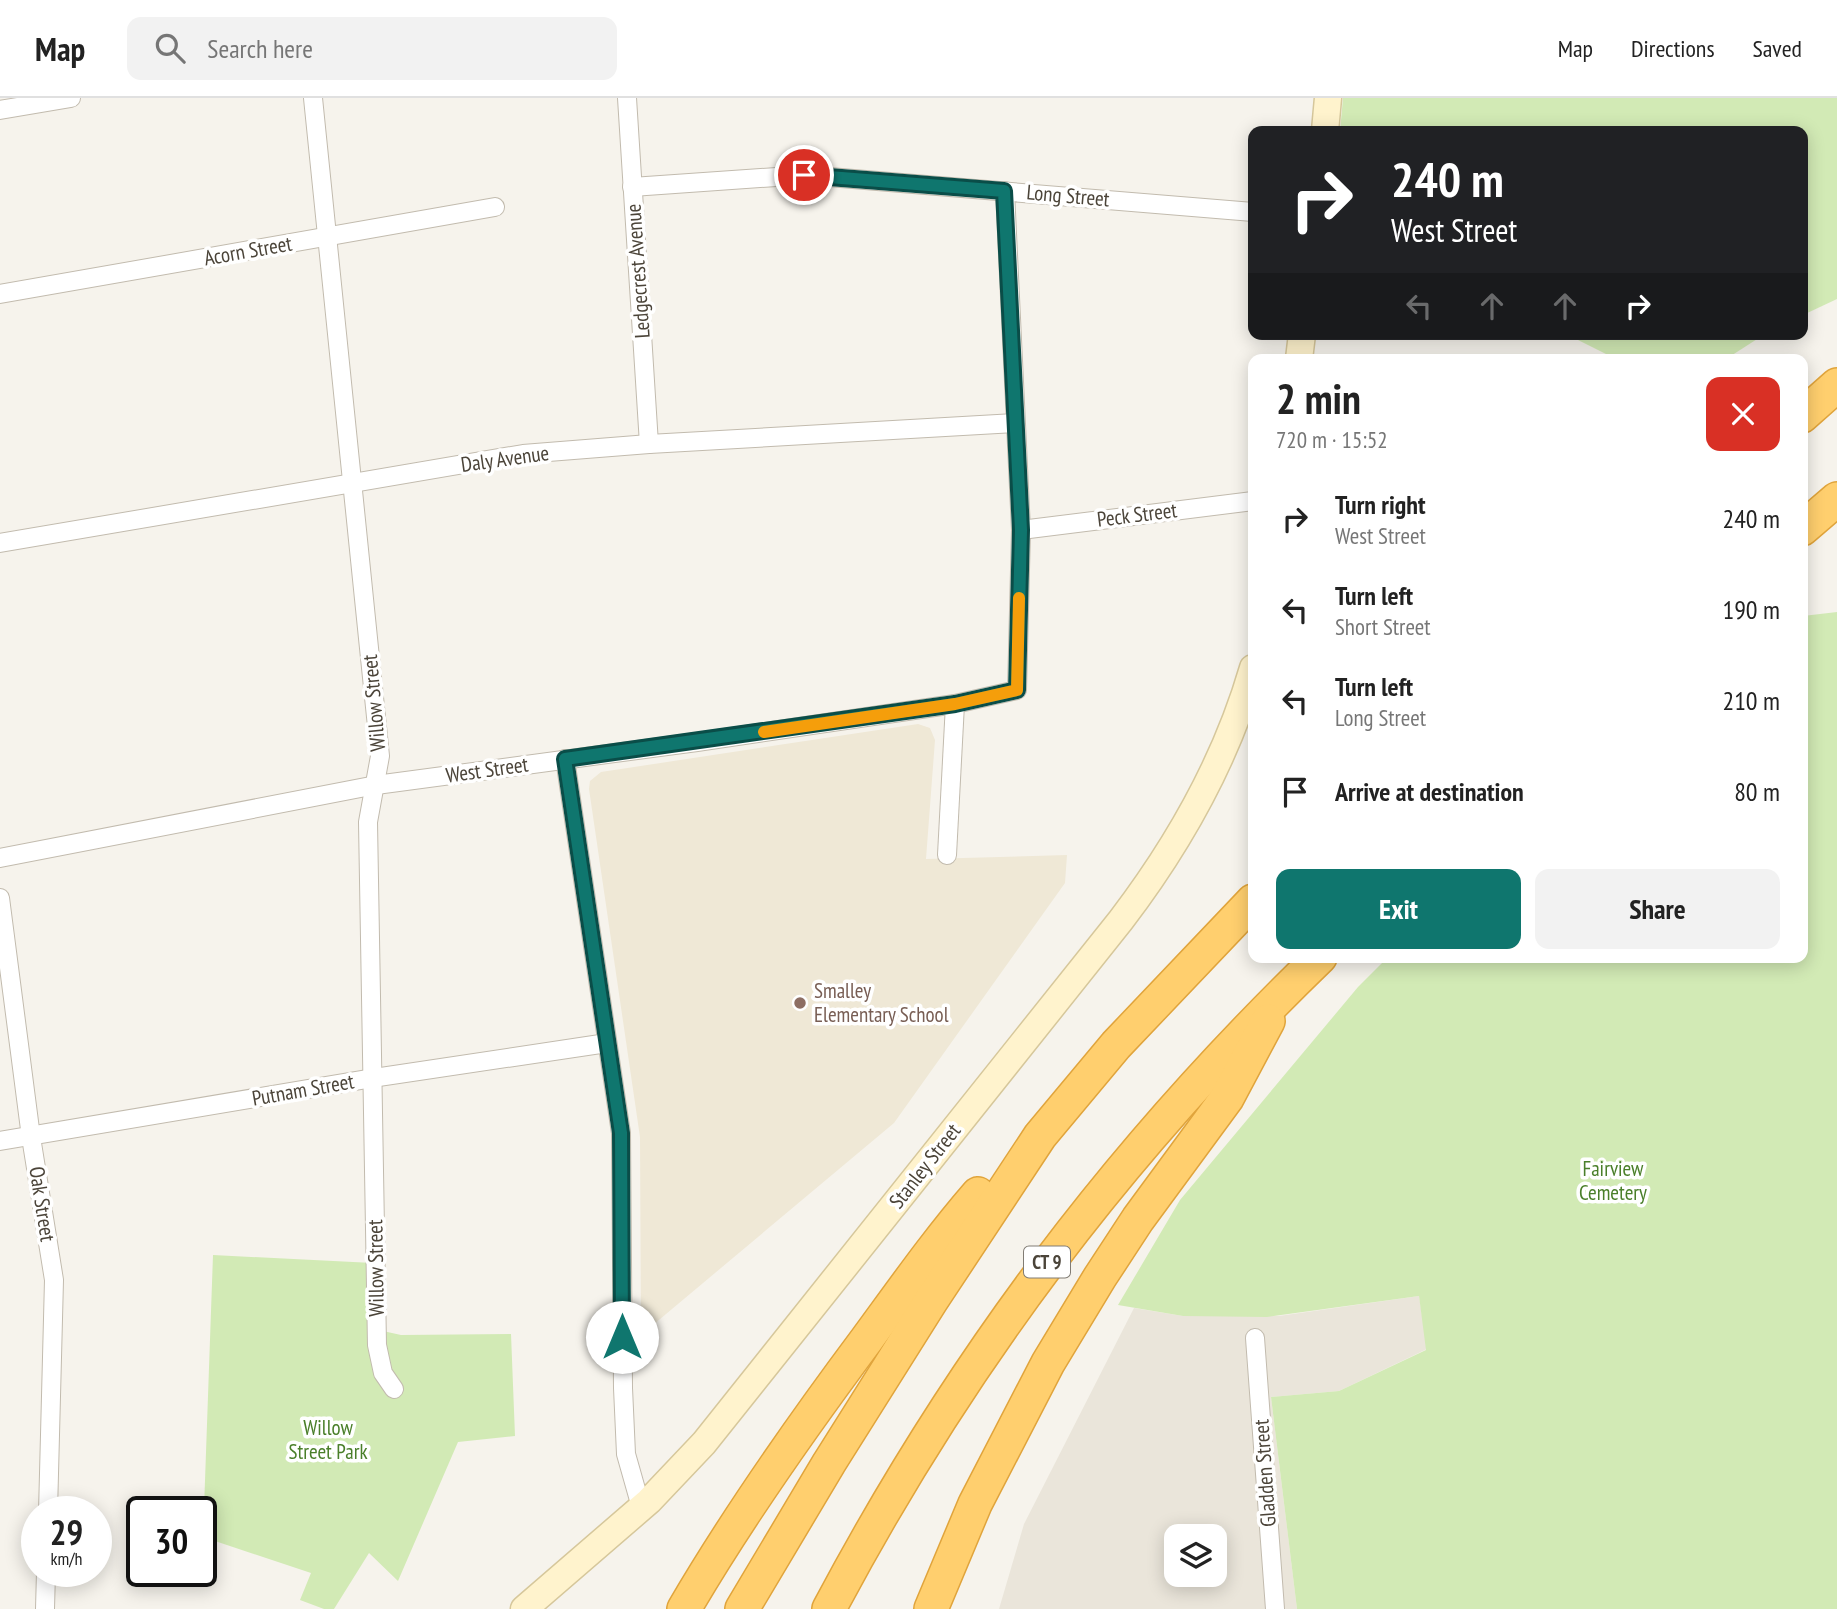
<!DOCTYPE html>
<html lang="en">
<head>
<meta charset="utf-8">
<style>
	body { margin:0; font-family:"PT Sans Narrow",sans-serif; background:#f2f2f2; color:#222; height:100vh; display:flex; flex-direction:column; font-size:26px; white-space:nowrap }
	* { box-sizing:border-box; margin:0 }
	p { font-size:23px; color:#767676 }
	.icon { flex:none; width:38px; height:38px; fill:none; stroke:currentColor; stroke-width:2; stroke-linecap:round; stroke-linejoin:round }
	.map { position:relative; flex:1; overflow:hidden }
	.side { position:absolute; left:1248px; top:256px; width:560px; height:609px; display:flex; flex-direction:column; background:#fff; border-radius:14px; box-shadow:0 4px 18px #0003 }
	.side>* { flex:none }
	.hud { position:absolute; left:1248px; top:28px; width:560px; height:214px; border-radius:14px; box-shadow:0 4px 18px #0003; background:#202124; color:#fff; overflow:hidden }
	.controls { position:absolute; left:1164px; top:1426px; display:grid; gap:14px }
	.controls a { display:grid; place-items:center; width:63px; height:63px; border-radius:14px; background:#fff; box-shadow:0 4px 18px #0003; font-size:35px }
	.speed { position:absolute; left:21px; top:1398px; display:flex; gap:14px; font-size:35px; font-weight:700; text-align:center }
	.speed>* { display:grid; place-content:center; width:91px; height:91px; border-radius:50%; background:#fff; box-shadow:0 4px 18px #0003; line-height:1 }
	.speed small { font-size:18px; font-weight:400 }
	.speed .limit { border:4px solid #111; border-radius:10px; background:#fff; color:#111 }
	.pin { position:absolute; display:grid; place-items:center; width:60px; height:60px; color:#fff; margin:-30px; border:4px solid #fff; border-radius:50%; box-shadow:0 2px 7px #0007 }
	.me { position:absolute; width:77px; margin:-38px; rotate:0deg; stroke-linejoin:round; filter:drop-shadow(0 0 5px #0008) }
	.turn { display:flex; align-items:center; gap:24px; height:147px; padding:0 28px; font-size:32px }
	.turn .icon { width:91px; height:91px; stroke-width:2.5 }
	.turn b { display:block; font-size:49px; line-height:60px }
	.lanes { display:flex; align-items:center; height:66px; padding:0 28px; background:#0003; justify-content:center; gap:35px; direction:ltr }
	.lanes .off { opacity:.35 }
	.round { display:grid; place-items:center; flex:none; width:74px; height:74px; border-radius:14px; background:#f2f2f2 }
	.overview { display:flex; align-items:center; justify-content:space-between; height:119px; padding:0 28px }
	h1 { font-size:42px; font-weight:700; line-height:52px }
	.primary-button { display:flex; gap:14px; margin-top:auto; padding:14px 28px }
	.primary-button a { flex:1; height:80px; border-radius:14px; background:#0f766e; color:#fff; font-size:28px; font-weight:700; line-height:80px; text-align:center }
	.primary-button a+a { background:#f2f2f2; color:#222 }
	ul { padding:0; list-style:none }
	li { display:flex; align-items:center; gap:21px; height:91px; padding:0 28px }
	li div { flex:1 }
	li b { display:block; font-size:26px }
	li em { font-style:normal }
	header { display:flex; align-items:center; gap:42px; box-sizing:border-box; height:98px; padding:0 35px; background:#fff; border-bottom:2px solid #e0e0e0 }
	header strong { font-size:33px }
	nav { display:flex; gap:38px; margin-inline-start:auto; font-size:24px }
	.search { width:490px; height:63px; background:#f2f2f2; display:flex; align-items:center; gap:18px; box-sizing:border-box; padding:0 24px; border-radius:14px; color:#767676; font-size:26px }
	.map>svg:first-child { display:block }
	.residential { fill:#eae5da; fill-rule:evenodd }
	.education { fill:#efe8d6 }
	.green { fill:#d2eab5 }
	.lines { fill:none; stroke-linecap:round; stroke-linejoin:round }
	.minor-casing { stroke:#c2bbae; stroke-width:20 }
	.secondary-casing { stroke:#d6c79b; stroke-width:29 }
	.motorway-casing { stroke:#e0a43c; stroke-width:36 }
	.minor { stroke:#fff; stroke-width:18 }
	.secondary { stroke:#fff3cd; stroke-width:26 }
	.motorway { stroke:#ffcf6e; stroke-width:33 }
	.route-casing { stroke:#0a4d48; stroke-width:18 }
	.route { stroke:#0f766e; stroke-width:12 }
	.slow { stroke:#f59e0b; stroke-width:12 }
	.education-dot { fill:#8d6e63; stroke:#fff; stroke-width:2.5 }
	.labels { text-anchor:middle; stroke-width:7; stroke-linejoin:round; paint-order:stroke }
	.shield { fill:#fff; stroke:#817c74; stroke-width:2 }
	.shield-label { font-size:19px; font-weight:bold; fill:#4b4439 }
	.street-label { font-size:21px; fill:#4b4439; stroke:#fff }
	.education-label { font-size:21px; fill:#785e54; stroke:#fff; text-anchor:start }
	.park-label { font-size:21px; fill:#4a7f2a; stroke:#fff }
</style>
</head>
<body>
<header>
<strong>Map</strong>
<div class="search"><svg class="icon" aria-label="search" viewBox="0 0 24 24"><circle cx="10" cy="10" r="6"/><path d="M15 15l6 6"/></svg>Search here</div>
<nav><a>Map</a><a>Directions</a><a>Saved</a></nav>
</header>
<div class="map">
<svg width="1837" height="1511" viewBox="0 0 1837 1511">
	<rect width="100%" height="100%" fill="#f6f3ec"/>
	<path class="residential" d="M1419,1198L1427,1251L1339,1293L1271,1299L1297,1511H999L1024,1426L1134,1210L1183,1218H1279ZM1176,1438H1214V1477H1176Z"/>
	<path class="education" d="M918,626L930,630L935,642L926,761L1067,757L1065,785L894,1025L641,1237L640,1039L589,691L590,683L601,674Z"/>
	<g class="green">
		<path d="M1343,0H1837V201L1803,217L1802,33H1340Z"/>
		<path d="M1566,236H1765L1726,261H1616Z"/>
		<path d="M1837,514V1511H1297L1271,1299L1339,1293L1426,1252L1419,1198L1267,1219L1183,1218L1118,1207L1180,1102L1358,889L1388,859H1802L1803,518Z"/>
		<path d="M213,1157L373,1165L374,1231L401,1237L511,1236L515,1338L458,1344L398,1483L369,1455L334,1511H324L300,1502L311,1475L203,1439Z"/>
	</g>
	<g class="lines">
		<defs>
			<g id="minor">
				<path d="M313,0L380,658L368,724L377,1247L383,1275L394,1291"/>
				<path d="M627,0L649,346"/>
				<path d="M0,12L71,0"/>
				<path d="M632,89L805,77L1253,114"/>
				<path d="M0,196L495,109"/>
				<path d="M1021,432L1253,403"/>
				<path d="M0,445L523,356L649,346L1015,325"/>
				<path d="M565,661L621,1035L623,1290L626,1356L641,1409"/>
				<path d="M947,757L955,606"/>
				<path d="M0,760L376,687L697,644L955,606L1017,592L1021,432L1005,93"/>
				<path d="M0,800L31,1039L54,1182L48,1414"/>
				<path d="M0,1043L373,980L607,945"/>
				<path d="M1255,1240L1275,1511"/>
				<path d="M45,1511L46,1474"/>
			</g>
			<g id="secondary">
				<path d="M1325,33L1328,0"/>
				<path d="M1299,261L1302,236"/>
				<path d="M524,1511L649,1403L704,1345L1121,822C1179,746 1226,663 1253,570"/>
			</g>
			<g id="motorway">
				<path d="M1802,318L1837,287"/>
				<path d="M1802,431L1837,401"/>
				<path d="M684,1511C739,1417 802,1328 867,1241C903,1192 938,1142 978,1096"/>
				<path d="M742,1511L829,1365L931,1203L1040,1038L1116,947L1253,803"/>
				<path d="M829,1511C960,1264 1119,1053 1320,859"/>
				<path d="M931,1511L975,1406L1048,1265L1100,1179L1138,1121L1227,1000L1268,923"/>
			</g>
		</defs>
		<use href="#minor" class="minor-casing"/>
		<use href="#secondary" class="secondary-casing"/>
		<use href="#motorway" class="motorway-casing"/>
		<use href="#minor" class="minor"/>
		<use href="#secondary" class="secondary"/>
		<use href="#motorway" class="motorway"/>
	</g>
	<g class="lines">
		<defs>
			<path id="route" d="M622,1239L621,1035L565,661L955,606L1017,592L1021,432L1004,93L804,77"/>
		</defs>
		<use href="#route" class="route-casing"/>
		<use href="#route" class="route"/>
		<path class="slow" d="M764,634L955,606L1017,592L1019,500"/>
	</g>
	<circle class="education-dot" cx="800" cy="905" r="7"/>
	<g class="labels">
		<rect class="shield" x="1024" y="1148.5" width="46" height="31" rx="5"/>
		<g class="shield-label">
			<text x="1047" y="1171">CT 9</text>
		</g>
		<g class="street-label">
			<text transform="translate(1068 98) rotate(5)" y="7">Long Street</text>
			<text transform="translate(248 153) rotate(-10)" y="7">Acorn Street</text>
			<text transform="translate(638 173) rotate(-94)" y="7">Ledgecrest Avenue</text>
			<text transform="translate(505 361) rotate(-8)" y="7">Daly Avenue</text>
			<text transform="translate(1137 417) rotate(-7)" y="7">Peck Street</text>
			<text transform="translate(374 605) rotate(-95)" y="7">Willow Street</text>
			<text transform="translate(487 672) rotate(-8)" y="7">West Street</text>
			<text transform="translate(303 992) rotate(-10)" y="7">Putnam Street</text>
			<text transform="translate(925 1068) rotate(-52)" y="7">Stanley Street</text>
			<text transform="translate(42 1106) rotate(81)" y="7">Oak Street</text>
			<text transform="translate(376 1170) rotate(-91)" y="7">Willow Street</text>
			<text transform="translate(1265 1375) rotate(-94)" y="7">Gladden Street</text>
		</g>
		<g class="education-label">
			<text x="814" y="900">Smalley<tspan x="814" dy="24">Elementary School</tspan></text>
		</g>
		<g class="park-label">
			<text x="1613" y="1078">Fairview<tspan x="1613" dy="24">Cemetery</tspan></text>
			<text x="328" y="1337">Willow<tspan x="328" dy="24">Street Park</tspan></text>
		</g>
	</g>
</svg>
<div class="controls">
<a><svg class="icon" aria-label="layers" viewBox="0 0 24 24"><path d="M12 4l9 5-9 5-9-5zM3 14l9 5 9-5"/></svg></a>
</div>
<div class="speed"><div>29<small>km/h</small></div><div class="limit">30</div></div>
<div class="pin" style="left:804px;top:77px;background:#d93025"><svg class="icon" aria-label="arrive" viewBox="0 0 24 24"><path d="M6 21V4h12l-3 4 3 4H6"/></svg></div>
<svg class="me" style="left:622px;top:1239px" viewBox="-20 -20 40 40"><circle r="19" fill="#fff"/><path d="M0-13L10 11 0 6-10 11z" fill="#0f766e"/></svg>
<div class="hud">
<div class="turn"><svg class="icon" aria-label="right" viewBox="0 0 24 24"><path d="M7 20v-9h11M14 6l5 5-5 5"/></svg><div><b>240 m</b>West Street</div></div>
<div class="lanes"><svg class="icon off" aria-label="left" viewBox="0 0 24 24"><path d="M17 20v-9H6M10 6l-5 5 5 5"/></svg><svg class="icon off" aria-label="ahead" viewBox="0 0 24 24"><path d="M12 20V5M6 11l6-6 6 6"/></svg><svg class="icon off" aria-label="ahead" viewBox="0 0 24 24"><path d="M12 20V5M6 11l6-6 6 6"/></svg><svg class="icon" aria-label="right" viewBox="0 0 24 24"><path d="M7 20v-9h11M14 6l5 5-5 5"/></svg></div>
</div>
<section class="side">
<div class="overview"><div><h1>2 min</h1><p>720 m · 15:52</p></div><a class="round" style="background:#d93025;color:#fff"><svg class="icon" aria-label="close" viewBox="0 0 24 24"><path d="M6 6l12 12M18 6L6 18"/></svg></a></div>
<ul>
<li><svg class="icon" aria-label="right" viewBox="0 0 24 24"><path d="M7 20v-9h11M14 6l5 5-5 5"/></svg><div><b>Turn right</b><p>West Street</p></div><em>240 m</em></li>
<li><svg class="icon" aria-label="left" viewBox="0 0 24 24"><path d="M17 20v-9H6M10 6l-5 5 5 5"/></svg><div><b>Turn left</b><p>Short Street</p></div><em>190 m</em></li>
<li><svg class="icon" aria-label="left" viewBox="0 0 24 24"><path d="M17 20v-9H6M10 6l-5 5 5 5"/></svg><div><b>Turn left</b><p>Long Street</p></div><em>210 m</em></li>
<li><svg class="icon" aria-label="arrive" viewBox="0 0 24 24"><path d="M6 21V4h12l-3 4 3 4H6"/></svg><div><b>Arrive at destination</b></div><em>80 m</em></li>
</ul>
<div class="primary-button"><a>Exit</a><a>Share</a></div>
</section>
</div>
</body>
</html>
